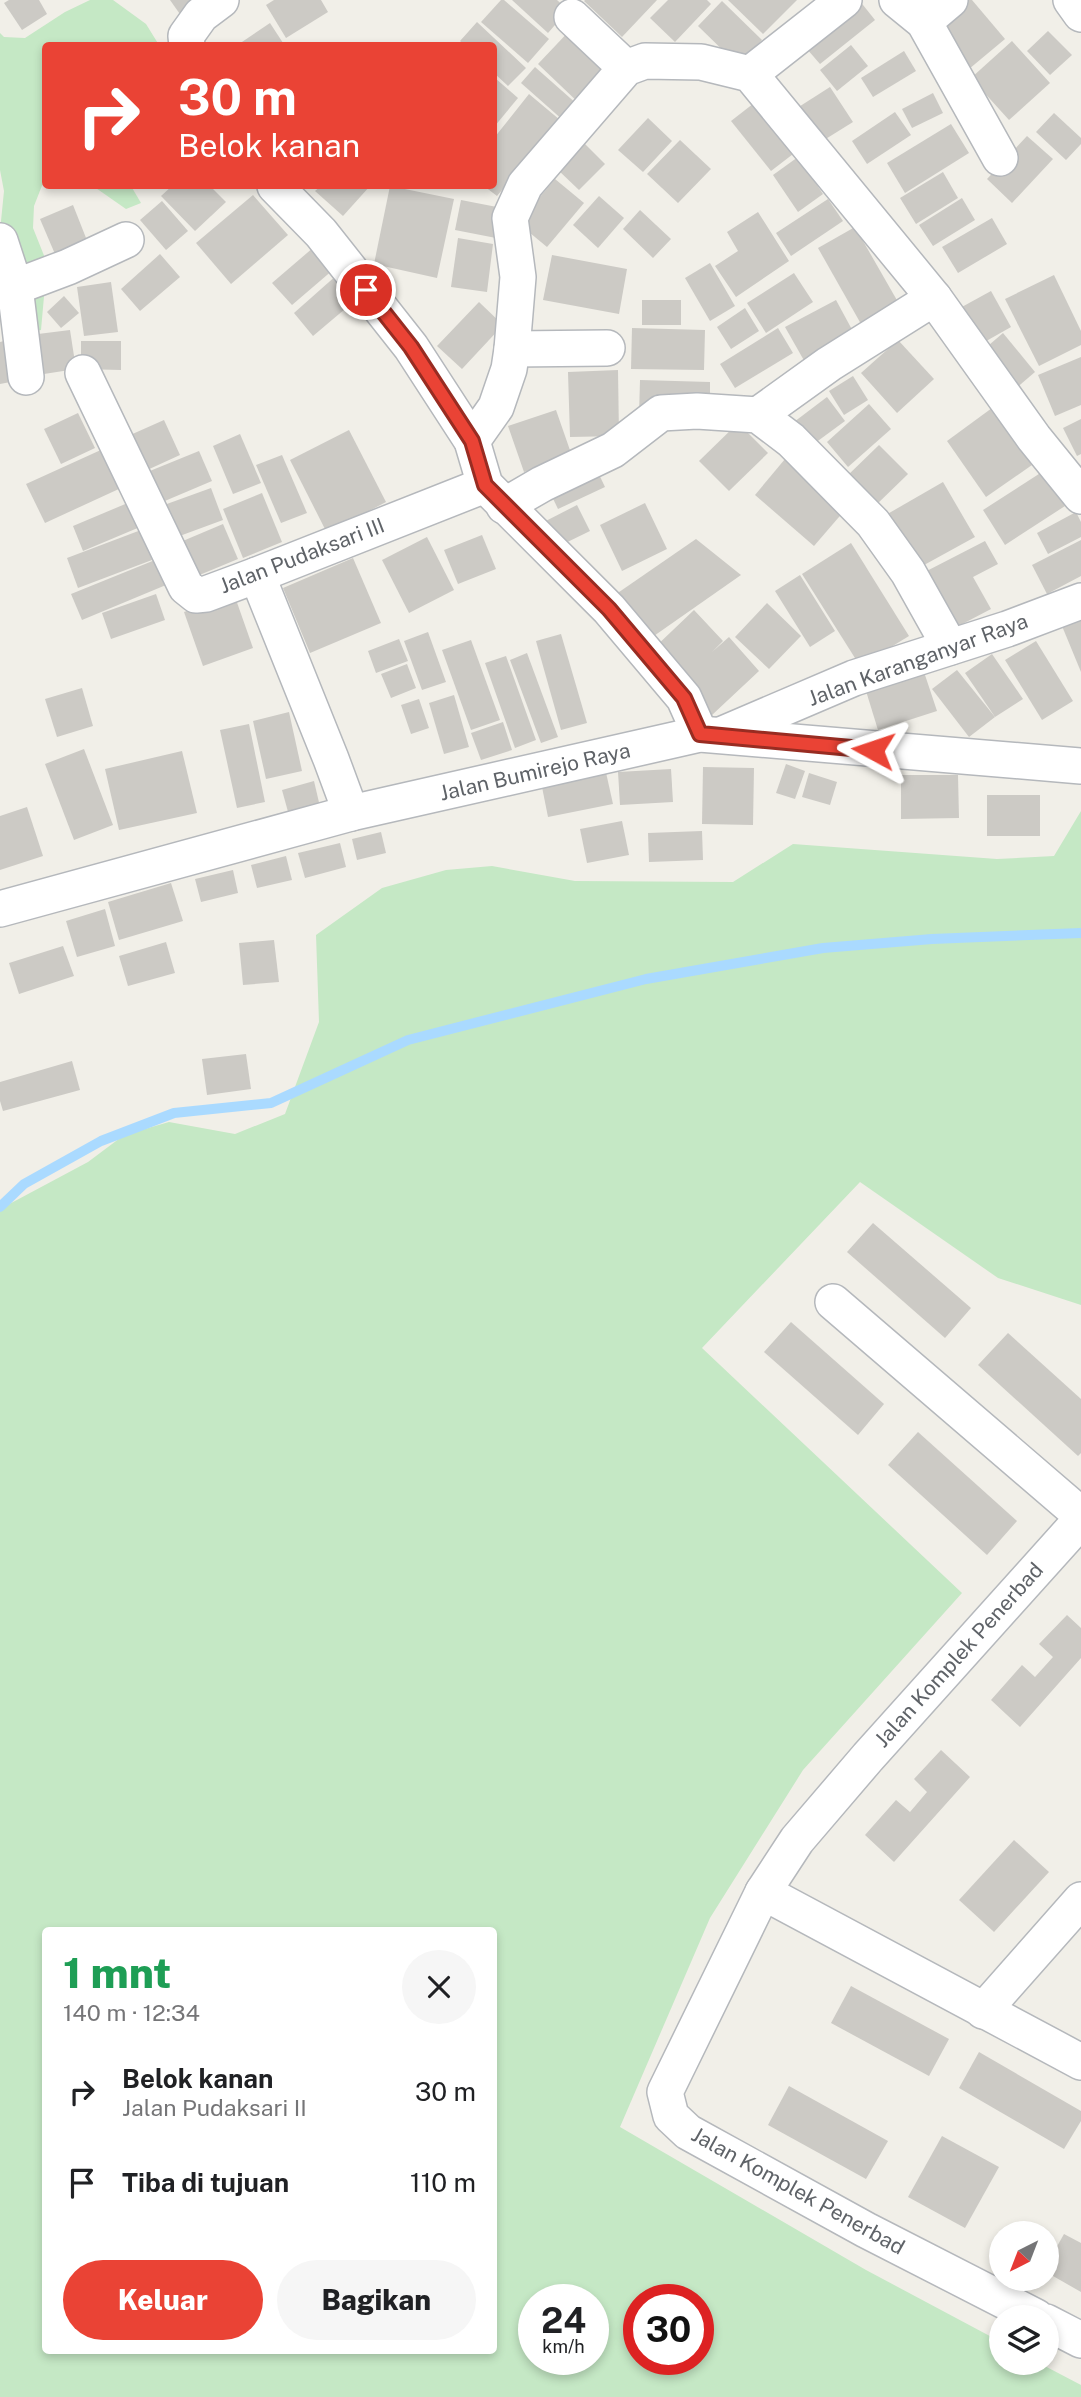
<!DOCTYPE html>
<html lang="id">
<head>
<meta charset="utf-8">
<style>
	body { margin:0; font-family:"Public Sans",sans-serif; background:#f6f6f6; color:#202124; height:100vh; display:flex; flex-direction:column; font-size:26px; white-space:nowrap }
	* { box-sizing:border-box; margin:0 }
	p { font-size:23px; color:#757577 }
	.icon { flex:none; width:38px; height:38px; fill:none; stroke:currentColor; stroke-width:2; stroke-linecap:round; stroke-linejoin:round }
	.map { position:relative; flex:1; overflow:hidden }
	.sheet { position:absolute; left:42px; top:1927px; width:455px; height:427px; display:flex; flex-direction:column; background:#fff; border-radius:7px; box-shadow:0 4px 10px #0003 }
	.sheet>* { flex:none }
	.guide { position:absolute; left:42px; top:42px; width:455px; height:147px; border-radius:7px; box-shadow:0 4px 10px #0003; background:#ea4335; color:#fff; overflow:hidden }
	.needle { width:46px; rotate:222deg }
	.fabs { position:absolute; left:989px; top:2221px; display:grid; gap:14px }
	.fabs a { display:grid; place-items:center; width:70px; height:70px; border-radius:50%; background:#fff; box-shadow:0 4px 10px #0003; font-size:35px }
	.speed { position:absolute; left:518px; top:2284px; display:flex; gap:14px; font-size:35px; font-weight:700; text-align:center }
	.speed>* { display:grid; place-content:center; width:91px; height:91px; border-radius:50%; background:#fff; box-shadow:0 4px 10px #0003; line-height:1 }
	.speed small { font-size:18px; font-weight:400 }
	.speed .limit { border:10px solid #d22; background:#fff; color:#111 }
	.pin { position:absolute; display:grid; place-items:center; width:60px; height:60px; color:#fff; margin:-30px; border:4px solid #fff; border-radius:50%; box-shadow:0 2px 7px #0007 }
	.me { position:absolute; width:77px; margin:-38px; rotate:275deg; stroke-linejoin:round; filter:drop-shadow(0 0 5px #0008) }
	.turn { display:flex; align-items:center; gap:24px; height:147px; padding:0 21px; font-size:32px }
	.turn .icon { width:91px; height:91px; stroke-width:2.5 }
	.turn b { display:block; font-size:49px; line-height:60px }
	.round { display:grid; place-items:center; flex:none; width:74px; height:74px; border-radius:37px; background:#f6f6f6 }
	.head { display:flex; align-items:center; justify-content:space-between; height:119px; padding:0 21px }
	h1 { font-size:42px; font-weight:800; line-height:52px; color:#1e9e55 }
	.action { display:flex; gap:14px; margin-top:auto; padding:14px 21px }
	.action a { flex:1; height:80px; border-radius:42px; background:#ea4335; color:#fff; font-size:28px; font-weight:800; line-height:80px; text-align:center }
	.action a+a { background:#f6f6f6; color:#202124 }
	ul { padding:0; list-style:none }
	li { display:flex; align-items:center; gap:21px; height:91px; padding:0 21px }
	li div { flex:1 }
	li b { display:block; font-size:26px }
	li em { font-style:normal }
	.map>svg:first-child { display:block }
	.green { fill:#c5e8c5; fill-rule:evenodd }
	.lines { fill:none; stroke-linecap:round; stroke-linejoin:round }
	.stream { stroke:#aadaff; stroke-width:10 }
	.building { fill:#cccac5 }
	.minor-casing { stroke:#b5b8bc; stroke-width:38 }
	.minor { stroke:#fff; stroke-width:35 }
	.route-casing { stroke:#982c22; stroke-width:18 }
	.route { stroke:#ea4335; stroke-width:12 }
	.labels { text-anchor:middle; stroke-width:6; stroke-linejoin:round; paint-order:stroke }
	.street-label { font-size:21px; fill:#5f6368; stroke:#fff }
</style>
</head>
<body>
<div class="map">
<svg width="1081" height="2397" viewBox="0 0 1081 2397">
	<rect width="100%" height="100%" fill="#f1efe8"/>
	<g class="green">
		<path d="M90,0H113L146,24L159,45L46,46L45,182L43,183L34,206L33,228L47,263L41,330L19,335L0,231L4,191L0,170V33L4,37L25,38L65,12Z"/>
		<path d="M93,186H131L141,203L126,209Z"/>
		<path d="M1081,811V1305L998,1278L860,1182L702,1348L962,1593L803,1770L710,1918L620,2127L866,2270L1001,2342V2362L1039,2363L1081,2385V2397H0V1209L88,1162L124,1135L169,1122L235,1134L285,1114L319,1022L316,935L382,888L446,870L492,866L575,881L733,882L793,844L997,859L1054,856ZM46,1930H494V2350H46ZM534,2300H593V2359H534ZM639,2300H698V2359H639Z"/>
	</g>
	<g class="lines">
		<path class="stream" d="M0,1207L24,1184L101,1141L174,1113L271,1103L408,1040L646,979L823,948L932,939L1081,933"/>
	</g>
	<g class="building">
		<path d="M9,0H39L47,14L22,30L4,3Z"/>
		<path d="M170,0H205L182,17Z"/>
		<path d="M274,0H321L328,12L286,38L266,5Z"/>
		<path d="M501,0H504L549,39L528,63L481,22Z"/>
		<path d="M512,0H557L568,10L548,33Z"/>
		<path d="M585,0H657L622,37L584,1Z"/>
		<path d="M668,0H707L711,4L675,42L650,18Z"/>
		<path d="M728,0H797L763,34Z"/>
		<path d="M859,0L875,20L820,64L800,41Z"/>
		<path d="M958,0H972L1005,39L969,69L930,23Z"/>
		<path d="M722,1L762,40L738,65L698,26Z"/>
		<path d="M477,22L526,68L508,86L494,73V46H465L460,41Z"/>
		<path d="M270,23L285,46H236Z"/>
		<path d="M574,26L618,68L582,106L538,64Z"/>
		<path d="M1048,31L1072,55L1050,75L1027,51Z"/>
		<path d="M1012,41L1050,83L1009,120L971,78Z"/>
		<path d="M851,45L868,66L837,91L820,70Z"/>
		<path d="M904,51L916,71L873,97L861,78Z"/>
		<path d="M535,67L578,105L564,121L521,83Z"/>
		<path d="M495,78L518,98L494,127V80Z"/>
		<path d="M830,87L853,122L816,145L794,110Z"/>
		<path d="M933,93L943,113L912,128L902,109Z"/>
		<path d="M529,94L560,120L497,196L484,186H494V138Z"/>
		<path d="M758,100L797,151L771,171L731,121Z"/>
		<path d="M895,112L911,135L867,164L852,141Z"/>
		<path d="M1054,113L1081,138V144L1066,160L1036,132Z"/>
		<path d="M648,118L672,141L643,172L618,150Z"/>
		<path d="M951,124L969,153L905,193L887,163Z"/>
		<path d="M1027,136L1053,159L1012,203L987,179Z"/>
		<path d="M680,140L711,169L678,203L647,174Z"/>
		<path d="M583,142L605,164L579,190L557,169Z"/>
		<path d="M798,157L823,194L798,212L773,175Z"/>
		<path d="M943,172L958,198L916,224L900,198Z"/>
		<path d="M555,179L584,203L547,247L518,223Z"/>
		<path d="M172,186H210L226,202L195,231L161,196Z"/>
		<path d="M321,186H370L343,216L315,191Z"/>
		<path d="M390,186L454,199L437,278L374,264Z"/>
		<path d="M253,195L288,235L231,284L196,243Z"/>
		<path d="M599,196L624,218L598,248L573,225Z"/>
		<path d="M962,198L975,220L933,246L919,225Z"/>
		<path d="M828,199L843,221L791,256L776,233Z"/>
		<path d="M461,200L502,208L496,238L455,230Z"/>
		<path d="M162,201L188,231L166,250L140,220Z"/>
		<path d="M73,205L90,248L58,261L40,219Z"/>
		<path d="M640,210L671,239L653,258L623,229Z"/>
		<path d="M758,212L789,261L736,297L715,266L738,251L727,232Z"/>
		<path d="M992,218L1007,244L958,273L942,247Z"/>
		<path d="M855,227L902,309L865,331L818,248Z"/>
		<path d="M458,238L493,244L487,292L451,287Z"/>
		<path d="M314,247L334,269L292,305L272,283Z"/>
		<path d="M160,254L180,277L140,311L121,289Z"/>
		<path d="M552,255L627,269L619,314L543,300Z"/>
		<path d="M710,263L735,306L710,321L685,278Z"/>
		<path d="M794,273L813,302L766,333L747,303Z"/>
		<path d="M338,274L358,298L313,336L294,313Z"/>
		<path d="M1054,275L1081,331V345L1039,366L1005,299Z"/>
		<path d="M111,282L118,332L84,336L77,287Z"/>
		<path d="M991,291L1011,327L981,344L960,308Z"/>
		<path d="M64,296L79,313L61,328L47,312Z"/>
		<rect x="642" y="300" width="39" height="25"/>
		<path d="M836,300L856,337L806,364L785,327Z"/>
		<path d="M479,302L503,325L462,369L437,346Z"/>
		<path d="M745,308L759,331L731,349L717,327Z"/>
		<path d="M632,328L705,330L704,370L631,369Z"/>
		<path d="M778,328L793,353L735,388L720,364Z"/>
		<path d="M70,330L76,369L44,374L38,334Z"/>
		<path d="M1003,333L1035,372L1007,396L975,357Z"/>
		<path d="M12,339L21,380L0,384V342Z"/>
		<path d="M898,340L934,379L897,413L861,373Z"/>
		<path d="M81,341H121V370L81,369Z"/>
		<path d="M1081,357V405L1055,416L1038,375Z"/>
		<path d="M618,370L619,436L570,437L568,372Z"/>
		<path d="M853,376L868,400L844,415L829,391Z"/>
		<path d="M640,380L710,382V418L639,416Z"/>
		<path d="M827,397L845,421L811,446L794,422Z"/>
		<path d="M869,404L891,429L848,467L827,442Z"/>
		<path d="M992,408L1032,465L986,497L947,441Z"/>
		<path d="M556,410L572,456L524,472L508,426Z"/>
		<path d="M78,413L95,448L61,464L44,429Z"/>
		<path d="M1081,419V454L1077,456L1063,428Z"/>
		<path d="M164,420L180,455L145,471L128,436Z"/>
		<path d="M738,423L768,453L729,491L699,461Z"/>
		<path d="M349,430L386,502L327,533L290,460Z"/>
		<path d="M240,434L261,483L233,494L213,446Z"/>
		<path d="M879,445L908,474L874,507L845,478Z"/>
		<path d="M103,449L121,488L45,523L26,484Z"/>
		<path d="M199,451L212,481L153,506L140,475Z"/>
		<path d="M282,455L307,513L281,523L256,465Z"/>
		<path d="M785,459L845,510L814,546L755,495Z"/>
		<path d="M593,462L605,487L558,509L546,484Z"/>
		<path d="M1042,472L1065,506L1005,545L983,510Z"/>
		<path d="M943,482L975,537L915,570L884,516Z"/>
		<path d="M211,488L223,520L166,541L153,509Z"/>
		<path d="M262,493L282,542L243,558L223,509Z"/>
		<path d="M130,502L140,527L83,551L73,526Z"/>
		<path d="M645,503L667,549L622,571L600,525Z"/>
		<path d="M577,505L590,531L549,551L536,526Z"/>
		<path d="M1076,512L1081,522V537L1048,554L1037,533Z"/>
		<path d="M223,524L238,559L185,581L171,546Z"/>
		<path d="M141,530L152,560L78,588L67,558Z"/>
		<path d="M482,535L496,569L458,584L444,550Z"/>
		<path d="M427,537L454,590L409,613L382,560Z"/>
		<path d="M696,539L741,575L641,645L609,599Z"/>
		<path d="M1081,540V576L1047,594L1032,565Z"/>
		<path d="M985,541L998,564L973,577L991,609L947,632L917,576Z"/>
		<path d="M851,543L909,636L860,666L802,574Z"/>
		<path d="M353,558L381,623L310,653L283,588Z"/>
		<path d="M155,560L166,585L82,620L71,594Z"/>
		<path d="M800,575L835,631L810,647L775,591Z"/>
		<path d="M156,594L165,620L111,639L102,613Z"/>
		<path d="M234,594L253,648L203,666L184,612Z"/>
		<path d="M767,603L801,636L769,669L735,637Z"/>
		<path d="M694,610L723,641L712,652L729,637L759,671L712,715L651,651Z"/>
		<path d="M1081,618V672L1062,626Z"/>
		<path d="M428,632L446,682L422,690L404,641Z"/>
		<path d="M561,634L587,723L561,730L536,641Z"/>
		<path d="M399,639L408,661L376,673L368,651Z"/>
		<path d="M471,640L500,720L471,730L442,650Z"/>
		<path d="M1036,641L1073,701L1042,720L1005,660Z"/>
		<path d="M527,653L558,737L541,743L510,660Z"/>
		<path d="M992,654L1023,699L995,717L965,673Z"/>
		<path d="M506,656L536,740L515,748L485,663Z"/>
		<path d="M407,664L416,688L391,698L381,674Z"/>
		<path d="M957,670L995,717L969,737L932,689Z"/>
		<path d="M924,672L937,711L878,730L866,691Z"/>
		<path d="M82,688L93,726L57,737L45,699Z"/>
		<path d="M454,695L469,747L444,754L429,703Z"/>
		<path d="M419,699L429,728L411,734L401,705Z"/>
		<path d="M289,712L302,771L266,779L253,721Z"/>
		<path d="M503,722L512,750L481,760L471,733Z"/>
		<path d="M249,724L265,802L237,808L220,730Z"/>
		<path d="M84,749L113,825L74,840L45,764Z"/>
		<path d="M182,751L197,813L119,830L105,769Z"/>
		<path d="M786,764L805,771L795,799L776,793Z"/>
		<path d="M703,767L754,768L753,825L702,824Z"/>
		<path d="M605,768L613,804L548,817L541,782Z"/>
		<path d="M671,769L673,802L620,805L618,772Z"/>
		<path d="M809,773L837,782L830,805L802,797Z"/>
		<path d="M901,775H958L959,818L901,819Z"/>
		<path d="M314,781L321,811L290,819L282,790Z"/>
		<rect x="987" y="795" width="53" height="41"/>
		<path d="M27,807L43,856L0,870V816Z"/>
		<path d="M622,821L629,855L587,863L580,829Z"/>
		<path d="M702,831L703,860L649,862L648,833Z"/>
		<path d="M381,832L386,853L357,860L352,839Z"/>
		<path d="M340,843L346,867L305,878L298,853Z"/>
		<path d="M286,856L292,880L257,888L251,865Z"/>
		<path d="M233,870L238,893L201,902L195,879Z"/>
		<path d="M171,883L183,921L119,940L108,902Z"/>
		<path d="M105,909L115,946L77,957L66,921Z"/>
		<path d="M274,940L279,982L243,985L239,943Z"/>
		<path d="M166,942L175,973L128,986L119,956Z"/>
		<path d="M63,946L74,976L19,994L9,963Z"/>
		<path d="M246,1054L251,1089L207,1095L202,1059Z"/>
		<path d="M72,1061L80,1090L3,1111L0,1101V1082Z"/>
		<path d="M873,1223L971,1308L945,1338L847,1252Z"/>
		<path d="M791,1322L884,1404L858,1435L764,1352Z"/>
		<path d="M1008,1333L1081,1399V1453L1078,1456L978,1365Z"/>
		<path d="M918,1432L1017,1521L987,1555L888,1465Z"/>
		<path d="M1067,1615L1081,1628V1658L1020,1727L991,1700L1022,1665L1035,1677L1053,1657L1039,1644Z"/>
		<path d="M941,1750L970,1777L894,1862L865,1835L896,1800L910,1812L927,1792L914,1779Z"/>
		<path d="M1014,1840L1049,1872L994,1932L959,1900Z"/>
		<path d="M851,1986L949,2039L929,2076L831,2023Z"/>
		<path d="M979,2052L1081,2111V2121L1064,2149L959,2088Z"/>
		<path d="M789,2086L888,2141L866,2179L768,2125Z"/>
		<path d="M942,2136L999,2167L965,2228L908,2197Z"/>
		<path d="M1064,2234L1081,2243V2292L1046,2272V2266Z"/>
	</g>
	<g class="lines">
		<defs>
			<g id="minor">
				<path d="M897,0L924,22L1000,158"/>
				<path d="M1071,0L1081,14"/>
				<path d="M572,17L626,68"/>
				<path d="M924,22L950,0"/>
				<path d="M187,46L186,36L201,15L221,0"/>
				<path d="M750,74L844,0"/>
				<path d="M275,186L321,233L411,347L472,441L485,485L609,609L684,698L700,734"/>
				<path d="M0,241L15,287L26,377"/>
				<path d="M15,287L68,267L126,240"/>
				<path d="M512,349L607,348"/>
				<path d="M83,373L186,587L196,595L206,594L257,575L485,485"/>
				<path d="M758,415L829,364L934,298"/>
				<path d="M472,441L496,407L509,369L512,349L518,277L510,218L525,185L626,68L645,61L701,62L750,74L934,298L1034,438L1081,496"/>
				<path d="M504,506L542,484L613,450L661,413L697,411L758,415L791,440L873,523L908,572L950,647"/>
				<path d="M257,575L331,759L351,813"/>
				<path d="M723,734L854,678L1007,629L1081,601"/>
				<path d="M0,909L351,813L700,734L1081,766"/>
				<path d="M833,1302L1081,1515"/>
				<path d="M1081,1520L868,1757L797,1840L763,1892L1081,2062"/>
				<path d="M763,1892L665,2092L671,2116L688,2132L866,2230L1036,2317"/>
				<path d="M983,2011L1081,1900"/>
				<path d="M1046,2322L1081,2340"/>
			</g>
		</defs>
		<use href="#minor" class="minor-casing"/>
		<use href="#minor" class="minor"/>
	</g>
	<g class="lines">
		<defs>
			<path id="route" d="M366,290L411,347L472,441L485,485L609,609L684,698L700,734L873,750"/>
		</defs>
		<use href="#route" class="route-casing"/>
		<use href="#route" class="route"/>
	</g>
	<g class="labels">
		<g class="street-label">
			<text transform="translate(302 556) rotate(-21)" y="7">Jalan Pudaksari III</text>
			<text transform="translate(918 660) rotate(-20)" y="7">Jalan Karanganyar Raya</text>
			<text transform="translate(535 772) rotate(-13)" y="7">Jalan Bumirejo Raya</text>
			<text transform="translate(959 1655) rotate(-48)" y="7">Jalan Komplek Penerbad</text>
			<text transform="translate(798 2191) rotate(29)" y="7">Jalan Komplek Penerbad</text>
		</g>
	</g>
</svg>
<div class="fabs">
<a><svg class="needle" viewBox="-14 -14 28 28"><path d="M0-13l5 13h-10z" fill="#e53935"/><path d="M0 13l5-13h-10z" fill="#757577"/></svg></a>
<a><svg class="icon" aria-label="layers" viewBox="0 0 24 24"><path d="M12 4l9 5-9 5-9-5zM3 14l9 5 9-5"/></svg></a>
</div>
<div class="speed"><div>24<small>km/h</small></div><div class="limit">30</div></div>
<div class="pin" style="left:366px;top:290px;background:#d93025"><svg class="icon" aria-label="arrive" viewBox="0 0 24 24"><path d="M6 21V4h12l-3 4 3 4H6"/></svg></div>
<svg class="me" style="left:873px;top:750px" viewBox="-20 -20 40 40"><path d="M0-17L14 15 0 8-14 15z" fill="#ea4335" stroke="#fff" stroke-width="4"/></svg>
<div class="guide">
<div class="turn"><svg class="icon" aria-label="right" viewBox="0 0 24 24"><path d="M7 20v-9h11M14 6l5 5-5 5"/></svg><div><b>30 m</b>Belok kanan</div></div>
</div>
<section class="sheet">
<div class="head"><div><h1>1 mnt</h1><p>140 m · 12:34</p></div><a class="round"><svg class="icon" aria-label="close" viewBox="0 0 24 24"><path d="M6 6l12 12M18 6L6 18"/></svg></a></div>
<ul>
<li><svg class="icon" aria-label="right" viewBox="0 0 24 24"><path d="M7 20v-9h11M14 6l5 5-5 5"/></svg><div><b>Belok kanan</b><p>Jalan Pudaksari II</p></div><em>30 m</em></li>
<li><svg class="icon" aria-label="arrive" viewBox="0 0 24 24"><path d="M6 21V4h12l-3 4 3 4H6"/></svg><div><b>Tiba di tujuan</b></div><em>110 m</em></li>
</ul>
<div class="action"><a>Keluar</a><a>Bagikan</a></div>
</section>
</div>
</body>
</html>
